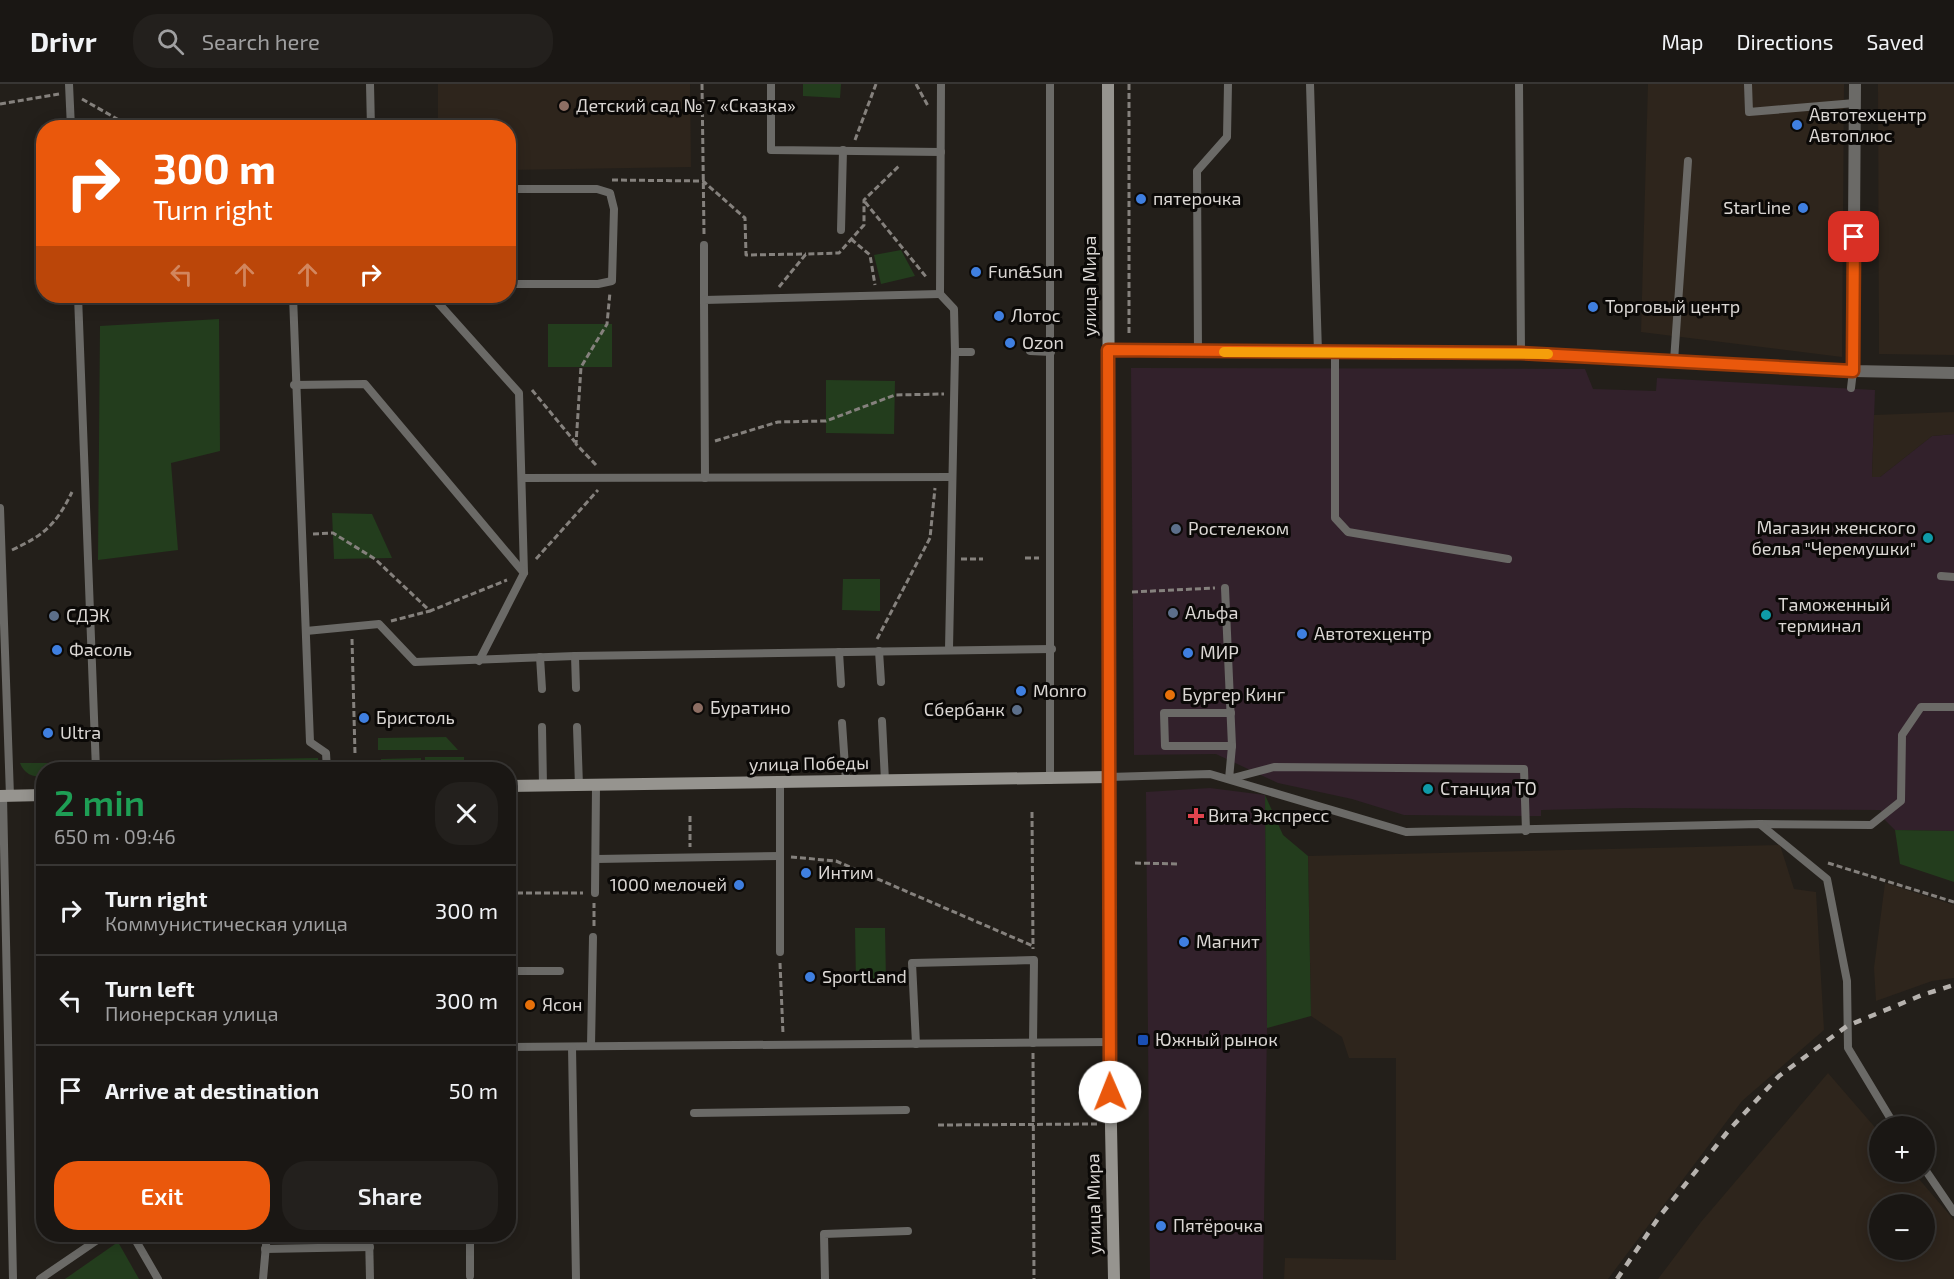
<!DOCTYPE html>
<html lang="en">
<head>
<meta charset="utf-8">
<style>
	body { margin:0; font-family:"Exo 2",sans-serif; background:#23201d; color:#f1f3f6; height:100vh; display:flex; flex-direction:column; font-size:22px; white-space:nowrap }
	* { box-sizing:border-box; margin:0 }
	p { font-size:20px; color:#9f9fa0 }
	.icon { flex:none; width:33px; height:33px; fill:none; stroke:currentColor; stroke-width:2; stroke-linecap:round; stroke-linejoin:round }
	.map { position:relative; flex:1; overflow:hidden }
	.drawer { position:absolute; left:36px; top:678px; width:480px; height:480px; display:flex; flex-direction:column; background:#1a1714; border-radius:24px; box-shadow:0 3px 15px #0003,0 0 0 2px #383634 }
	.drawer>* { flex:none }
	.hud { position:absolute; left:36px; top:36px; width:480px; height:183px; border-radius:24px; box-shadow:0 3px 15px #0003,0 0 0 2px #383634; background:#ea580c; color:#fff; overflow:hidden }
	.fabs { position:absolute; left:1869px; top:1032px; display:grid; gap:12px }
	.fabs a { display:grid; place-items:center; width:66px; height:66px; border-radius:50%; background:#1a1714; box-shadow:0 3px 15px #0003,0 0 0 2px #383634; font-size:30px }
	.pin { position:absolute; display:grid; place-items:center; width:51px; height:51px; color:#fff; margin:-26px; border-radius:12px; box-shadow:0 3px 9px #0006 }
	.me { position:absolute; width:66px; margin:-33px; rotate:359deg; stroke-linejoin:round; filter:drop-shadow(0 0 4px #0008) }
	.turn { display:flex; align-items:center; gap:21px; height:126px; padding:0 18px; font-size:27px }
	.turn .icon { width:78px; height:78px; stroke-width:2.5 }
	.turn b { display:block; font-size:42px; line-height:51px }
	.lanes { display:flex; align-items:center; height:57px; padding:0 18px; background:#0003; justify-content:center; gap:30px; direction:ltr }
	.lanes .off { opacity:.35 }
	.round { display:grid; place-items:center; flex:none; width:63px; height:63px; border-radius:24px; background:#23201d }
	.headline { display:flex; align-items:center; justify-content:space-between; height:102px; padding:0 18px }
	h1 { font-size:36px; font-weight:600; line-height:45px; color:#1e9e55 }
	.cta { display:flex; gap:12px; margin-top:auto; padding:12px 18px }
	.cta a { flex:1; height:69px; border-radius:24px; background:#ea580c; color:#fff; font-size:24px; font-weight:600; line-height:69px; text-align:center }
	.cta a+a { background:#23201d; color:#f1f3f6 }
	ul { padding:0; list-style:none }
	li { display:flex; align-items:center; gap:18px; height:90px; padding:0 18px; border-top:2px solid #383634 }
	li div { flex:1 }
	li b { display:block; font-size:22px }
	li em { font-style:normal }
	header { display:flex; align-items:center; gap:36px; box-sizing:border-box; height:84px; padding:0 30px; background:#1a1714; border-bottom:2px solid #383634 }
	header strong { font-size:28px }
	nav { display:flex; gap:33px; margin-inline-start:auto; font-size:21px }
	.search { width:420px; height:54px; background:#23201d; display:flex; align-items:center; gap:15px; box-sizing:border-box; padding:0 21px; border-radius:24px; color:#9f9fa0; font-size:22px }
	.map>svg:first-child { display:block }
	.commercial { fill:#32212b }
	.built { fill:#2e251c; fill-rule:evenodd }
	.green { fill:#233d1d }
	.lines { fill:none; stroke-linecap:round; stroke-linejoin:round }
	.path { stroke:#85817d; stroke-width:3; stroke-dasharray:6 3; stroke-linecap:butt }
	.lane { stroke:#6b6a67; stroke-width:8 }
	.street { stroke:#6b6a67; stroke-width:12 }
	.secondary { stroke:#96948f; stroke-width:12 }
	.rail { stroke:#b6b2ae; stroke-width:4.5; stroke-dasharray:8 8; stroke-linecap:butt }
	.route-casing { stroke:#983908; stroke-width:15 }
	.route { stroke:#ea580c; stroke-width:10 }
	.slow { stroke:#f59e0b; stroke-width:10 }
	.education-dot { fill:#8d6e63; stroke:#0b0907; stroke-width:2 }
	.shop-dot { fill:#3f7fe0; stroke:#0b0907; stroke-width:2 }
	.service-dot { fill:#5c6f8a; stroke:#0b0907; stroke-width:2 }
	.culture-dot { fill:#0f9aa8; stroke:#0b0907; stroke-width:2 }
	.food-dot { fill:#e8710a; stroke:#0b0907; stroke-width:2 }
	.health-dot { fill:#e0444e; stroke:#0b0907; stroke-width:2 }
	.transit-dot { fill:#1a4fb4; stroke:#0b0907; stroke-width:2 }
	.labels { text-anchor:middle; stroke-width:6; stroke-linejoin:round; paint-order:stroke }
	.poi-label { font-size:18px; fill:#dbd7d4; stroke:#0b0907; text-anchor:start }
	.street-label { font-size:18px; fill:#dbd7d4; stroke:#0b0907 }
</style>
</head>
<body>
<header>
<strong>Drivr</strong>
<div class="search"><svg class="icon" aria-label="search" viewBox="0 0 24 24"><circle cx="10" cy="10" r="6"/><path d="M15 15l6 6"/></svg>Search here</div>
<nav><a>Map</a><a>Directions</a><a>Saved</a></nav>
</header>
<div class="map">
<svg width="1954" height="1195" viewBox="0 0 1954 1195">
	<rect width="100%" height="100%" fill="#231f1a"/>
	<g class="commercial">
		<path d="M1131,284L1585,285L1593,305L1656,307L1657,294L1875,306L1872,393H1880L1932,352L1954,350V747L1895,746L1882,733L1881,726L1628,724L1541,726V732L1404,731L1352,715L1278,699L1216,670L1134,671Z"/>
		<path d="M1210,704L1265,711L1267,944L1263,1195H1150L1146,708Z"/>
	</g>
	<g class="built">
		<path d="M438,0H690L691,83L509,86L508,44L438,43Z"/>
		<path d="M1648,0H1844L1842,273L1641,248Z"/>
		<path d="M1878,0H1954V271L1879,270Z"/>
		<path d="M1954,328V350L1932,352L1880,393H1872L1874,331Z"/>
		<path d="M1780,761L1794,805L1816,808L1824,946L1742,1017L1608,1195H1284L1285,1174L1396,1176V974H1349L1342,953L1311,932L1308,772Z"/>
		<path d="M1885,799L1954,821V894L1932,897L1876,917L1874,884Z"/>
		<path d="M1828,989L1879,1048L1880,1088H1913L1954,1136V1195H1658L1701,1138ZM1880,1120H1924V1166H1880Z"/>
	</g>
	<g class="green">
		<path d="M803,0H841L840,14L803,12Z"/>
		<path d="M901,166L915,192L881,200L874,171Z"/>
		<path d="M219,235L220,367L171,379L178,466L98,476L100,242Z"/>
		<rect x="548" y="240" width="64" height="43"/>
		<path d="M826,296L895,297L894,350L826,349Z"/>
		<path d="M332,429L372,430L392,474L334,475Z"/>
		<path d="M843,495H880V527L842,526Z"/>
		<path d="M446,653L458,666H378V654Z"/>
		<path d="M425,673H464V681L448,685H425Z"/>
		<path d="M318,674L319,685H212V676Z"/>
		<path d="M421,674V685H381V675Z"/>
		<path d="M206,676V686L106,685L102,678Z"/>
		<path d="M20,679H87L86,685L44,686L43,693C33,693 24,690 20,679Z"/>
		<path d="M1265,711L1283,751L1308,772L1311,932L1267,944Z"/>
		<path d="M1895,746L1954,747V798L1900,780Z"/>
		<path d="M855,844H885L886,896L856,897Z"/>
		<path d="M118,1158L139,1195H65Z"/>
	</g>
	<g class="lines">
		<g class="path">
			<path d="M702,0L704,150"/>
			<path d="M916,0L928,22"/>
			<path d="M1129,0V249"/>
			<path d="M82,15L133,44"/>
			<path d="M0,20L59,10"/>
			<path d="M855,56L876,0"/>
			<path d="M612,96L703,97L745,134L746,171L806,170"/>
			<path d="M865,118L927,194"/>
			<path d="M851,155L870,171L875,201"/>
			<path d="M779,203L806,170L839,169L864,141V116L900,81"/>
			<path d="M532,306L575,358"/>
			<path d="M715,357L778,338L826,337L895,311L944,310"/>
			<path d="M596,381L576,360L581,283L607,240L610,208"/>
			<path d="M313,450L333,449L375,475L430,527L507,496"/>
			<path d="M12,466C44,451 56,441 72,408"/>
			<path d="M1025,474H1039"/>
			<path d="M536,475L598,406"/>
			<path d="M961,475H983"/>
			<path d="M1132,508L1215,504"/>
			<path d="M391,537L430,527"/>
			<path d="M352,555L355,670"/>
			<path d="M877,555L930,454L935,404"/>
			<path d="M1032,728L1033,862"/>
			<path d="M690,732V763"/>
			<path d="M791,773L836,777L1033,862V865"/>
			<path d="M1135,779L1180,780"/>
			<path d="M1828,779L1954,818"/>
			<path d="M508,809H583"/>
			<path d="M594,842V819"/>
			<path d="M780,879L783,950"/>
			<path d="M1033,969L1034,1195"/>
			<path d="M938,1041L1099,1040"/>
		</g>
		<g class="lane">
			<path d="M69,0L71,44"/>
			<path d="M370,0L371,44"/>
			<path d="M771,0V66L941,68"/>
			<path d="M941,0L940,210L954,225L955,268L949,565"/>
			<path d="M1310,0L1318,269"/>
			<path d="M1519,0L1521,269"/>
			<path d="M1748,0L1749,28L1855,19"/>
			<path d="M508,105H597L610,109L614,125L612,197L598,200H508"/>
			<path d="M841,146L843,66"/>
			<path d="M704,161V216"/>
			<path d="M78,212L96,686"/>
			<path d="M293,212L310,658L326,669L327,686"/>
			<path d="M432,212L519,309L524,489L479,577"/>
			<path d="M1030,267L1051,268"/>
			<path d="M955,268H971"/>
			<path d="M1198,268L1197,87L1227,53L1228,0"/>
			<path d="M1335,269V434L1348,448L1508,475"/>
			<path d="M1674,277L1688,77"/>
			<path d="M294,301L365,300L524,489"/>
			<path d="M1851,304L1853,287"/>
			<path d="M522,394L952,393"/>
			<path d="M705,394L704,216L940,210"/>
			<path d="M0,424L10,712"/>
			<path d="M1941,492L1954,493"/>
			<path d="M1225,504L1232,662L1229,695L1274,683L1524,685L1526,747"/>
			<path d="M306,547L379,540L415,578L575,572L1052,565"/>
			<path d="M879,567L881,598"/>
			<path d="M839,568L841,600"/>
			<path d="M575,572L576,604"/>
			<path d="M540,573L542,605"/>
			<path d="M1231,629H1164L1165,662H1232"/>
			<path d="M882,637L885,697"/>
			<path d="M842,639L846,697"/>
			<path d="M542,643L543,702"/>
			<path d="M577,643L579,702"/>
			<path d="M1109,693L1210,690L1406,748L1760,740L1871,741L1901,717L1902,651L1921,623H1954"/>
			<path d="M1050,696V0"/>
			<path d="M3,712L13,1195"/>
			<path d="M1761,741L1827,795L1847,897L1848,964L1895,1042"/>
			<path d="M596,775L780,772"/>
			<path d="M595,809L596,702"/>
			<path d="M780,868V698"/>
			<path d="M508,887H560"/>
			<path d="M916,960L912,879L1034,876L1033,959"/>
			<path d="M591,962L593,853"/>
			<path d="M508,963L1110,958"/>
			<path d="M572,963L576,1195"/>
			<path d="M694,1029L906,1026"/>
			<path d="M1924,1084L1954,1128"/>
			<path d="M132,1150L158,1195"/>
			<path d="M369,1150L370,1195"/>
			<path d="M265,1165L370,1163"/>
			<path d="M470,1192V1150"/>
			<path d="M40,1195L106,1150"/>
			<path d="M263,1195L267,1150"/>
			<path d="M825,1195L824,1150L908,1147"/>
		</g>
		<g class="street">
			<path d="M1108,266L1521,269L1853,287L1954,289"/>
			<path d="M1853,287L1855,0"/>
		</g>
		<g class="secondary">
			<path d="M1108,0L1110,992L1114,1195"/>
			<path d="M508,702L1109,693"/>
			<path d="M0,712L44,711"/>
		</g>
		<path class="rail" d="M1617,1195L1659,1133L1729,1046L1779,992L1847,942L1922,911L1954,901"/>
	</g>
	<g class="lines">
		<defs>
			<path id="route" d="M1110,1008L1108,266L1521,269L1853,287L1854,153"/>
		</defs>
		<use href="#route" class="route-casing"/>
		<use href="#route" class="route"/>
		<path class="slow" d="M1224,268L1548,270"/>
	</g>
	<g class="education-dot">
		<circle cx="564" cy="22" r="6"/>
		<circle cx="698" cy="624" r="6"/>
	</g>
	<g class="shop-dot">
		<circle cx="1797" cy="41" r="6"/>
		<circle cx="1141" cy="115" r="6"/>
		<circle cx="1803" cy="124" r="6"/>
		<circle cx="976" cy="188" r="6"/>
		<circle cx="1593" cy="223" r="6"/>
		<circle cx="999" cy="232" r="6"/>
		<circle cx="1010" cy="259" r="6"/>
		<circle cx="1302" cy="550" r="6"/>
		<circle cx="57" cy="566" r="6"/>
		<circle cx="1188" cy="569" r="6"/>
		<circle cx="1021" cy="607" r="6"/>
		<circle cx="364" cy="634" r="6"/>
		<circle cx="48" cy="649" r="6"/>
		<circle cx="806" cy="789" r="6"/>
		<circle cx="739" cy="801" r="6"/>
		<circle cx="1184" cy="858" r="6"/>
		<circle cx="810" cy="893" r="6"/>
		<circle cx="1161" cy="1142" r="6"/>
	</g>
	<g class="service-dot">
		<circle cx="1176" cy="445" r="6"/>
		<circle cx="1173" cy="529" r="6"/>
		<circle cx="54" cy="532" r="6"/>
		<circle cx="1017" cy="626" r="6"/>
	</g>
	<g class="culture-dot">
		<circle cx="1928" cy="454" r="6"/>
		<circle cx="1766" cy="531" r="6"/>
		<circle cx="1428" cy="705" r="6"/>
	</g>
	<g class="food-dot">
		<circle cx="1170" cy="611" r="6"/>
		<circle cx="530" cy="921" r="6"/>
	</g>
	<path class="health-dot" d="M1193 723h6v6h6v6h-6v6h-6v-6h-6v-6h6z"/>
	<rect class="transit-dot" x="1137" y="950" width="12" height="12" rx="3"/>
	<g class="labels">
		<g class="poi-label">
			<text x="576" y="28">Детский сад № 7 «Сказка»</text>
			<text x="1809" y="37">Автотехцентр<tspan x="1809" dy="21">Автоплюс</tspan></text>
			<text x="1153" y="121">пятерочка</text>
			<text x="1791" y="130" text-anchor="end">StarLine</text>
			<text x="988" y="194">Fun&amp;Sun</text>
			<text x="1605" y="229">Торговый центр</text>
			<text x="1011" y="238">Лотос</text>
			<text x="1022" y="265">Ozon</text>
			<text x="1916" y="450" text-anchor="end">Магазин женского<tspan x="1916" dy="21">белья "Черемушки"</tspan></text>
			<text x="1188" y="451">Ростелеком</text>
			<text x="1778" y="527">Таможенный<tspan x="1778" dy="21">терминал</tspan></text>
			<text x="1185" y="535">Альфа</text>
			<text x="66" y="538">СДЭК</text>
			<text x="1314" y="556">Автотехцентр</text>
			<text x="69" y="572">Фасоль</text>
			<text x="1200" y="575">МИР</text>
			<text x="1033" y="613">Monro</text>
			<text x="1182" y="617">Бургер Кинг</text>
			<text x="710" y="630">Буратино</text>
			<text x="1005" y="632" text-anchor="end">Сбербанк</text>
			<text x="376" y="640">Бристоль</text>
			<text x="60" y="655">Ultra</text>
			<text x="1440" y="711">Станция ТО</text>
			<text x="1208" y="738">Вита Экспресс</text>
			<text x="818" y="795">Интим</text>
			<text x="727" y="807" text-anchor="end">1000 мелочей</text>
			<text x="1196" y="864">Магнит</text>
			<text x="822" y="899">SportLand</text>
			<text x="542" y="927">Ясон</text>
			<text x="1155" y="962">Южный рынок</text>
			<text x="1173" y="1148">Пятёрочка</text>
		</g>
		<g class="street-label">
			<text transform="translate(1090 202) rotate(-90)" y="6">улица Мира</text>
			<text transform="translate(809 680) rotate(-1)" y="6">улица Победы</text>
			<text transform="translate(1094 1120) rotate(-91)" y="6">улица Мира</text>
		</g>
	</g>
</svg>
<div class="fabs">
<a>+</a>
<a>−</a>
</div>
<div class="pin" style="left:1854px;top:153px;background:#d93025"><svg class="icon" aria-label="arrive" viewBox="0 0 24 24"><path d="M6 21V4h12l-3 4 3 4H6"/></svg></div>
<svg class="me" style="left:1110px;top:1008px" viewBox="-20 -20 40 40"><circle r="19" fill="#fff"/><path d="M0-13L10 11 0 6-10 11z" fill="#ea580c"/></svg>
<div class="hud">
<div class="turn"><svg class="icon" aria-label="right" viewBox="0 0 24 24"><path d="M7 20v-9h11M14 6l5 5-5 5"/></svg><div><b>300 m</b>Turn right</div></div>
<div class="lanes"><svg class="icon off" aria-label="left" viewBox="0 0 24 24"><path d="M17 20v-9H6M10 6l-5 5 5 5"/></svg><svg class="icon off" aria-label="ahead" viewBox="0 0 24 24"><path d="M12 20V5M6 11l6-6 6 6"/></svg><svg class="icon off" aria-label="ahead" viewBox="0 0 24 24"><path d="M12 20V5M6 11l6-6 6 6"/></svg><svg class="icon" aria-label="right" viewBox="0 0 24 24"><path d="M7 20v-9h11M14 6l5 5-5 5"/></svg></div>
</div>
<section class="drawer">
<div class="headline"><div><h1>2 min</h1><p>650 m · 09:46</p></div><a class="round"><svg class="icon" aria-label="close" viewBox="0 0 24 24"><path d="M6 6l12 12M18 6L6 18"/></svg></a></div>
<ul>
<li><svg class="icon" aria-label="right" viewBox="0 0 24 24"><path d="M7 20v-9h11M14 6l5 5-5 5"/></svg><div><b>Turn right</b><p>Коммунистическая улица</p></div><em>300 m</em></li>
<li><svg class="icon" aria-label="left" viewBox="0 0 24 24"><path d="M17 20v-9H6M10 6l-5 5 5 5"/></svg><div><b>Turn left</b><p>Пионерская улица</p></div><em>300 m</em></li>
<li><svg class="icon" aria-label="arrive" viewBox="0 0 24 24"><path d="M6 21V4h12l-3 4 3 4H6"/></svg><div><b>Arrive at destination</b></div><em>50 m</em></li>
</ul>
<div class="cta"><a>Exit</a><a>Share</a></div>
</section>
</div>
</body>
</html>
